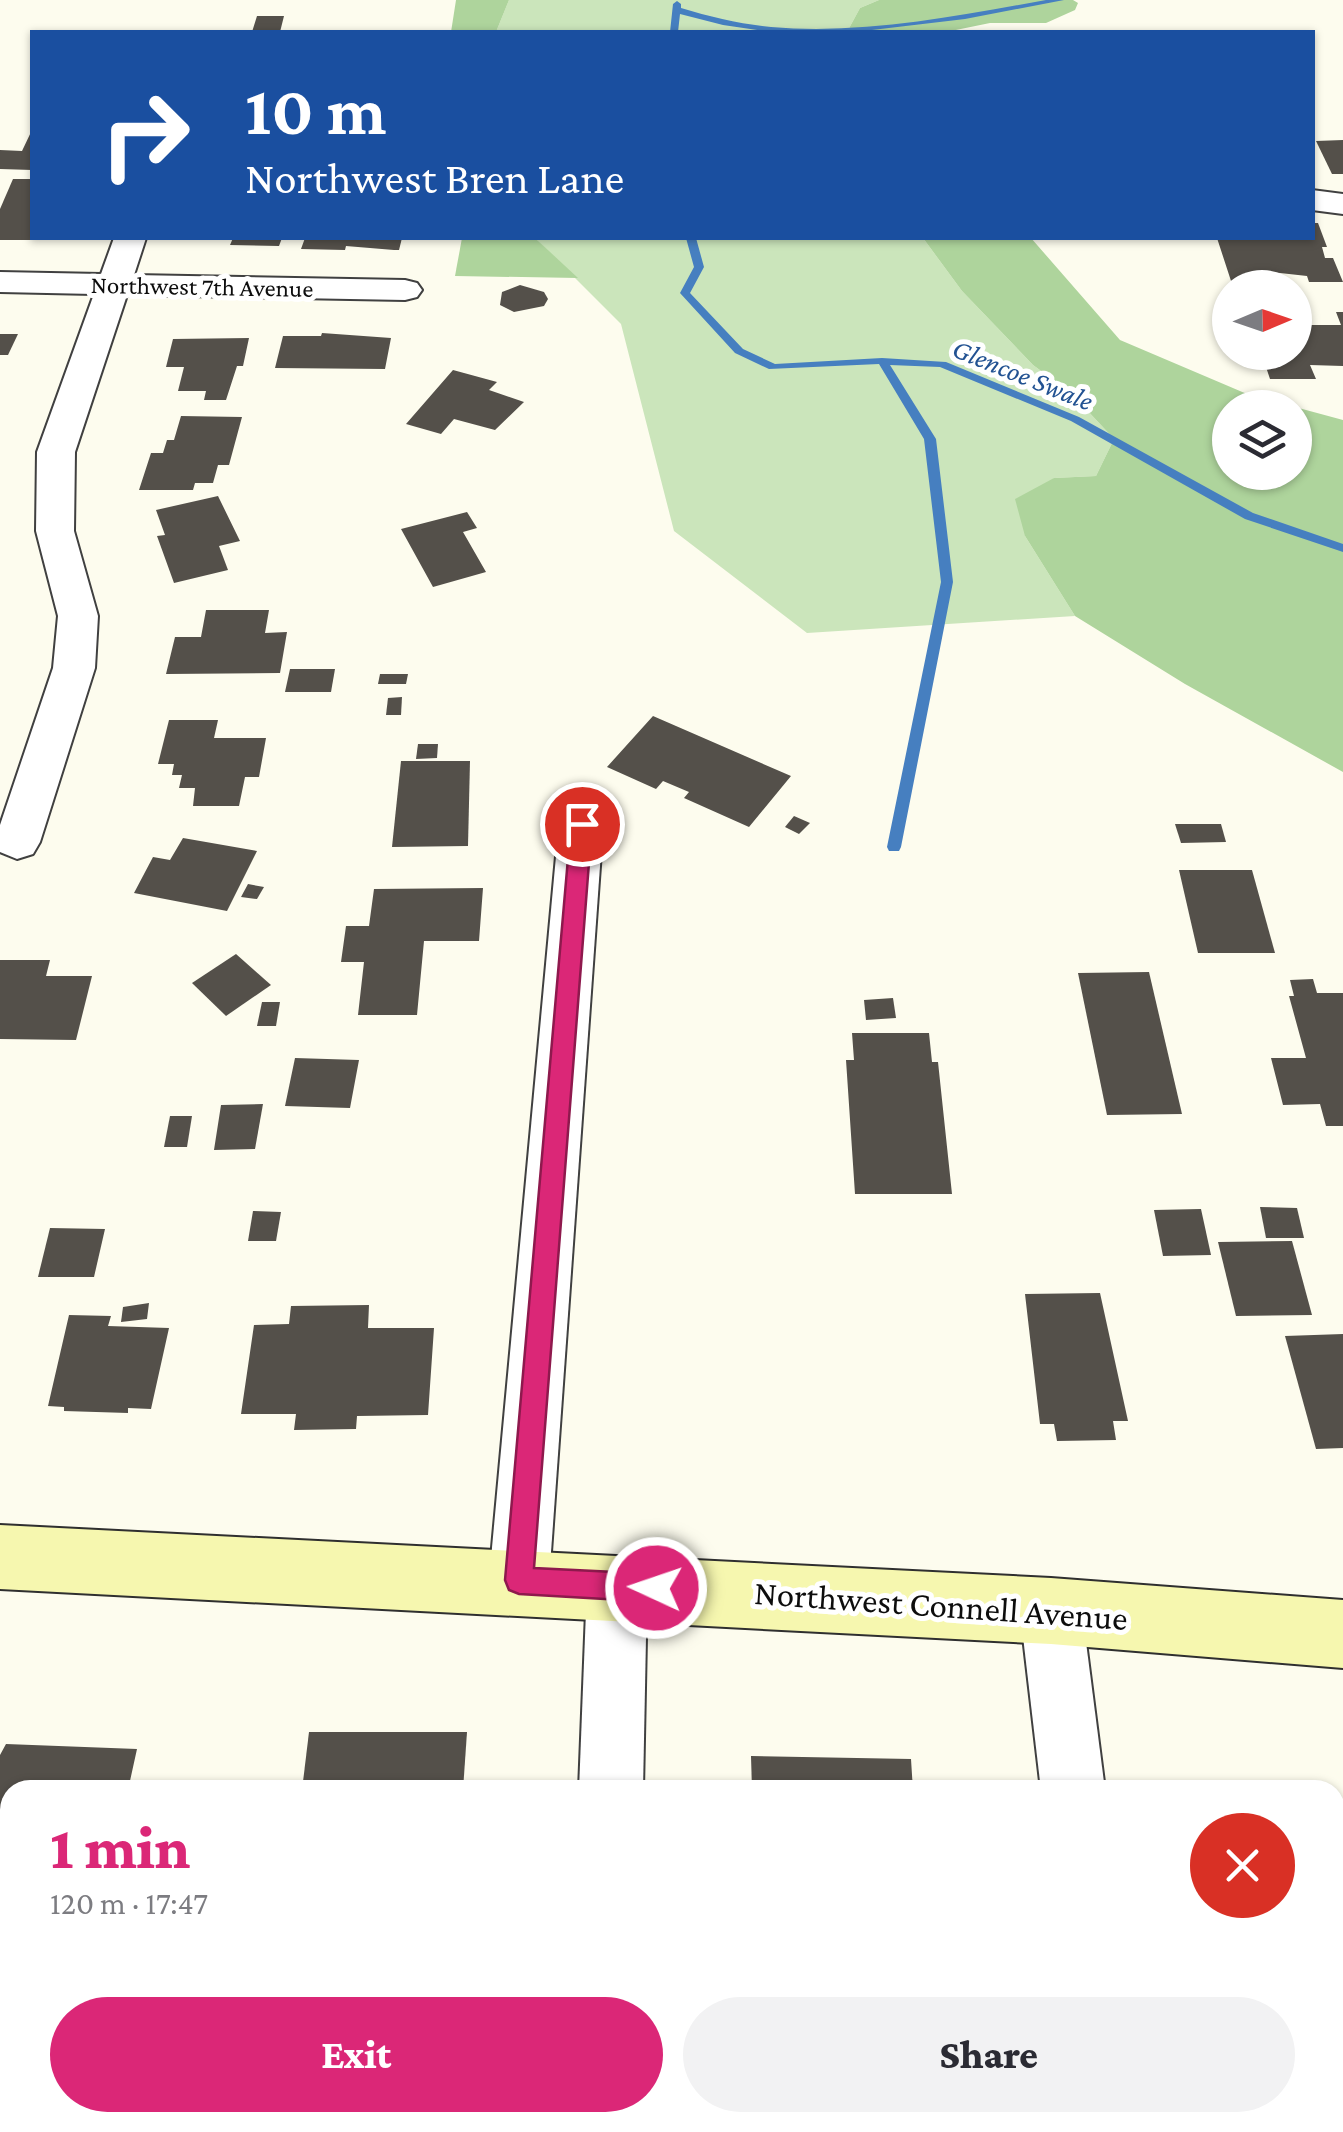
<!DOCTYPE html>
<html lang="en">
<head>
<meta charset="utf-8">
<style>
	body { margin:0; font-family:"Crimson Pro",serif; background:#f2f2f3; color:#2b2b33; height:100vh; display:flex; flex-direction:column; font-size:38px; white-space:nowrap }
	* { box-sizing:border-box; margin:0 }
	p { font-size:32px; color:#7c7c81 }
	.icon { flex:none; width:55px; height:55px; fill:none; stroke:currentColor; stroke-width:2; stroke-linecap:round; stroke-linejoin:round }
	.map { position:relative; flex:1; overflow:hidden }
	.drawer { position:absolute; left:0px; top:1780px; width:1345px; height:352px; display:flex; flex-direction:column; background:#fff; border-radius:30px 30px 0 0; box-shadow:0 2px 8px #0004 }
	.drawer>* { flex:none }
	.banner { position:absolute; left:30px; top:30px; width:1285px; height:210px; border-radius:0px; box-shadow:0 2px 8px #0004; background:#1a4fa0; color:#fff; overflow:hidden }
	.needle { width:65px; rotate:88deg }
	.buttons { position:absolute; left:1212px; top:270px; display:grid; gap:20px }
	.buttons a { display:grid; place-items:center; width:100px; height:100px; border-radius:50%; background:#fff; box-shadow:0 2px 8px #0004; font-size:50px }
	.pin { position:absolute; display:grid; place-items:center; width:85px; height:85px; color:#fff; margin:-42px; border:5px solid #fff; border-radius:50%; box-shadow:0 2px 10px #0007 }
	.me { position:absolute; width:110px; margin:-55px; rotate:273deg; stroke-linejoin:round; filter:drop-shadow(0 0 8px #0008) }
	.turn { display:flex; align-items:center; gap:35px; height:210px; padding:0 50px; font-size:45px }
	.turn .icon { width:130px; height:130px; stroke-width:2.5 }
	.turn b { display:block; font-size:70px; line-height:85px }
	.round { display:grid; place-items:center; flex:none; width:105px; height:105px; border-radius:52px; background:#f2f2f3 }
	.overview { display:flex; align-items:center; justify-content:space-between; height:170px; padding:0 50px }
	h1 { font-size:60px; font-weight:800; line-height:75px; color:#db2777 }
	.action { display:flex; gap:20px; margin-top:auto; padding:20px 50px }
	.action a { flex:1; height:115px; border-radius:60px; background:#db2777; color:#fff; font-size:40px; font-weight:800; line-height:115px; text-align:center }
	.action a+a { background:#f2f2f3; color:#2b2b33 }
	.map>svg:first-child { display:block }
	.green { fill:#cbe5bb }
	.forest { fill:#aed49c; fill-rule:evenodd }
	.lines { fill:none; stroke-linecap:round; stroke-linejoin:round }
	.stream { fill:#467fc0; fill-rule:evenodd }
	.building { fill:#54504a }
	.street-casing { stroke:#404040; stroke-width:4 }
	.secondary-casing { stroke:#2f2f2f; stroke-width:4 }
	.street { fill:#fff; fill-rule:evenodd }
	.secondary { fill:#f6f7af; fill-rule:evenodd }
	.route { fill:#db2777; stroke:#8e194d; stroke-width:2.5 }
	.labels { text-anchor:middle; stroke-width:10; stroke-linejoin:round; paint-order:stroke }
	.far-street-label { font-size:25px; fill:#0d0d0d; stroke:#fff }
	.far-water-label { font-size:28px; font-style:italic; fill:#225292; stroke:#fff }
	.near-street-label { font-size:35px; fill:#0d0d0d; stroke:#fff }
</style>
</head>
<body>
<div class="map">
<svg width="1343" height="2132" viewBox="0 0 1343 2132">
	<rect width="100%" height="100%" fill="#fdfcee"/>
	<g class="green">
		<path d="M509,0H879L860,8L847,32H496Z"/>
		<path d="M535,238H923L962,291L1033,365L1071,393L1114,439L1096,476L1054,478L1025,536L1075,616L807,633L674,531L621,324Z"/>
	</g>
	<g class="forest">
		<path d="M456,0H509L496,32H451Z"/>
		<path d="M879,0H1073L1078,3L1075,10L1046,23H990L946,32H847L860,8Z"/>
		<path d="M462,238H535L578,278L455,276Z"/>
		<path d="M923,238H1031L1120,340L1247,394L1343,420V772L1185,684L1075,616L1025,536L1015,499L1054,478L1096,476L1114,439L1071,393L1033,365L962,291ZM1230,408H1295V472H1230Z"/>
	</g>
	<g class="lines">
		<g class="stream">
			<path d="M1046,0H1064L965,19L855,32H771L723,25L680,14L678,32H670L673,4L677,1L681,4V8C711,17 740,24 771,27C863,35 956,16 1046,0Z"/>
			<path d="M686,238H696L704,267L690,293L743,349L775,364L882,358L946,362L1079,417L1253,513L1343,544V552L1245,519L1071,421L940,367L890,365L936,439L953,582L901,847L899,851H889L887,847L941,582L924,439L879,364L769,369L735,353L680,293L694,267Z"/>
		</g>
	</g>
	<g class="building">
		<path d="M257,16H284L280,32H252Z"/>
		<path d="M32,130V170L0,169V150L22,151Z"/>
		<path d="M1343,140V174H1332L1316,141Z"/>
		<path d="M13,179H32V240H0V209Z"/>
		<path d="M1312,223H1318L1327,247H1322L1325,258H1333L1343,282H1309L1307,276L1271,272L1275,284H1232L1217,238H1312Z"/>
		<path d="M233,238H282L279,246L230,245Z"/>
		<path d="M305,238H402L399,250H394L346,246L345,250L301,249Z"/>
		<path d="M520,285L544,292L548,299L544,306L514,312L500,305L502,292Z"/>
		<path d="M1336,312H1343V366L1310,365L1316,379H1270L1261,352H1295V325H1341Z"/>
		<path d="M322,333L391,338L385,369L275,368L283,336H321Z"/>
		<path d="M0,334H18L8,355H0Z"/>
		<path d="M249,338L243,366H237L226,400H204L206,391H178L184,367H166L173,339Z"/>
		<path d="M453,370L497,382L489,390L524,402L495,430L454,419L441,434L406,424Z"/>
		<path d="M181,416L242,417L229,465H218L213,483H195L193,490H139L151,453H163L167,440H174Z"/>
		<path d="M218,496L240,541L219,546L228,570L174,583L157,536L165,535L156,510Z"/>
		<path d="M467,512L477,528L463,532L486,572L433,587L401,529Z"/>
		<path d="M206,610H269L265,633L287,632L280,673L166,674L175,637H201Z"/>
		<path d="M290,669H335L331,692H285Z"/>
		<path d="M380,674H408L406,684H378Z"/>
		<path d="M402,697L401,715H386L388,698Z"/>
		<path d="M653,716L791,776L749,827L684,798L689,792L663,781L656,789L607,767Z"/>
		<path d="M169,720H218L214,738H266L259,777H245L239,806H193L195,788H179L182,775H172L174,764H158Z"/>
		<path d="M418,744H438L437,758L416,759Z"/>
		<path d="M401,761H470L468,846L392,847Z"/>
		<path d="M794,816L810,823L799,834L785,827Z"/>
		<path d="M1175,824H1221L1226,842L1181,843Z"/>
		<path d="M183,838L257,851L227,911L134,893L153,857L170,860Z"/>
		<path d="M1179,870H1252L1275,953H1198Z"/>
		<path d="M248,884L264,887L257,899L241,897Z"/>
		<path d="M483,888L479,941H424L417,1015H358L364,962H341L346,926H369L374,889Z"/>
		<path d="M236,954L271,985L226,1016L192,983Z"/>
		<path d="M0,960H50L46,976H92L76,1040L0,1039Z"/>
		<path d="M1149,972L1182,1114L1107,1115L1078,973Z"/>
		<path d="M1313,979L1317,993H1343V1126H1326L1320,1104L1283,1105L1271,1058H1306L1289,996H1294L1290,980Z"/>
		<path d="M893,998L896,1018L866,1020L864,1000Z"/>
		<path d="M262,1002H280L276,1026H257Z"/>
		<path d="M852,1033H929L932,1062H938L952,1194H855L846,1060H854Z"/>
		<path d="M295,1058L359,1060L350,1108L285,1106Z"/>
		<path d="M263,1104L255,1149L214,1150L221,1105Z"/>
		<path d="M170,1116H192L187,1147H164Z"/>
		<path d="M1260,1207L1297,1208L1304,1238H1266Z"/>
		<path d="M1201,1209L1211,1255L1163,1256L1154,1210Z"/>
		<path d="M253,1211L281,1212L276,1241H248Z"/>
		<path d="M50,1228L105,1229L94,1277H38Z"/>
		<path d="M1292,1241L1312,1315L1236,1316L1218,1242Z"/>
		<path d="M1100,1293L1128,1421H1113L1116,1440L1057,1441L1054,1424H1040L1025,1294Z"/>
		<path d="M149,1303L147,1319L121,1322L123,1307Z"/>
		<path d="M369,1305L368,1328H434L428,1415L357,1416L356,1429L294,1430L296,1414H241L254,1325L289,1324L291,1306Z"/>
		<path d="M69,1315L111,1316L108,1326L169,1328L151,1409L128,1408V1413L64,1411V1407L48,1406Z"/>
		<path d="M1343,1334V1448L1316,1449L1285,1336Z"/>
		<path d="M309,1732H467L463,1790H302Z"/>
		<path d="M6,1744L137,1749L128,1790H10V1872H0V1755Z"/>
		<path d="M751,1756L911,1759L913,1790H752Z"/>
		<path d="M1335,2098L1343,2132H1210L1209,2122H1335Z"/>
		<path d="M240,2122H332L331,2132H238Z"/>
		<path d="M778,2122H894L895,2132H779Z"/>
	</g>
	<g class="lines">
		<defs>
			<g id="street">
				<path d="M1312,190L1343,194V214L1312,210Z"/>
				<path d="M114,238H146L134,275L405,280L417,283L422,290L417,297L405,300L127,295L75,452L74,531L98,616L95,668L40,842L33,854L17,859L0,852V825L53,668L58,616L36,531L37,452L94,294L0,292V272L101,274Z"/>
				<path d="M581,808L597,812L603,824L549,1580L540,1601L519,1610L498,1601L489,1580L559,824L565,812Z"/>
				<path d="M617,1556L638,1565L647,1586L643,1790H579L587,1586L596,1565Z"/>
				<path d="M1051,1581L1073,1590L1082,1611L1105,1790H1041L1020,1611L1029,1590Z"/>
				<rect x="565" y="2122" width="72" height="10"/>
				<path d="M1079,2122H1151L1152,2132H1080Z"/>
			</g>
			<path id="secondary" d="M0,1525L1051,1578L1343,1600V1668L1051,1644L0,1589Z"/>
		</defs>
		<use href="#street" class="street-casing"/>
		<use href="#secondary" class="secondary-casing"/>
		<use href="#street" class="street"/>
		<use href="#secondary" class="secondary"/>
	</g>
	<path class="route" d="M582,817L592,824L534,1568L656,1574L666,1578L670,1588L666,1598L656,1602L519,1594L509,1590L505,1580L571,824Z"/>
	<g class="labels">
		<g class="far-street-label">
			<text transform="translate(202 286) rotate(1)" y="9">Northwest 7th Avenue</text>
		</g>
		<g class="far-water-label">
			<text transform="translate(1023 374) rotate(22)" y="10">Glencoe Swale</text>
		</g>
		<g class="near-street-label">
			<text transform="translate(941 1605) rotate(4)" y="12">Northwest Connell Avenue</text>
		</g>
	</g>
</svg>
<div class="buttons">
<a><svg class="needle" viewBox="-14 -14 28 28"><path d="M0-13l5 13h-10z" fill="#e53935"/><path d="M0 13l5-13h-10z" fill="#7c7c81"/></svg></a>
<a><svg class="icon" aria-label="layers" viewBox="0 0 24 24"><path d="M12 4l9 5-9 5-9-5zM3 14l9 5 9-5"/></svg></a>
</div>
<div class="pin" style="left:582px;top:824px;background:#d93025"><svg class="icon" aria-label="arrive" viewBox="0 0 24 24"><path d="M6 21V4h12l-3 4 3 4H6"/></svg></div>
<svg class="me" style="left:656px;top:1588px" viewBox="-20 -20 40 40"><circle r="17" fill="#db2777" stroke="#fff" stroke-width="3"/><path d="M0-11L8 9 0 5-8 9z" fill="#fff"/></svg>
<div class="banner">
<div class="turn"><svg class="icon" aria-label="right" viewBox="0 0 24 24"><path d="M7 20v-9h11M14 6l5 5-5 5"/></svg><div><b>10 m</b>Northwest Bren Lane</div></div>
</div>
<section class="drawer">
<div class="overview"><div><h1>1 min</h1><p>120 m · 17:47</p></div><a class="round" style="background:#d93025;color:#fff"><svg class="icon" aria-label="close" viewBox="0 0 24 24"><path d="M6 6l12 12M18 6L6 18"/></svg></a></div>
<div class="action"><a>Exit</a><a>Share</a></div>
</section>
</div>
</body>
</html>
